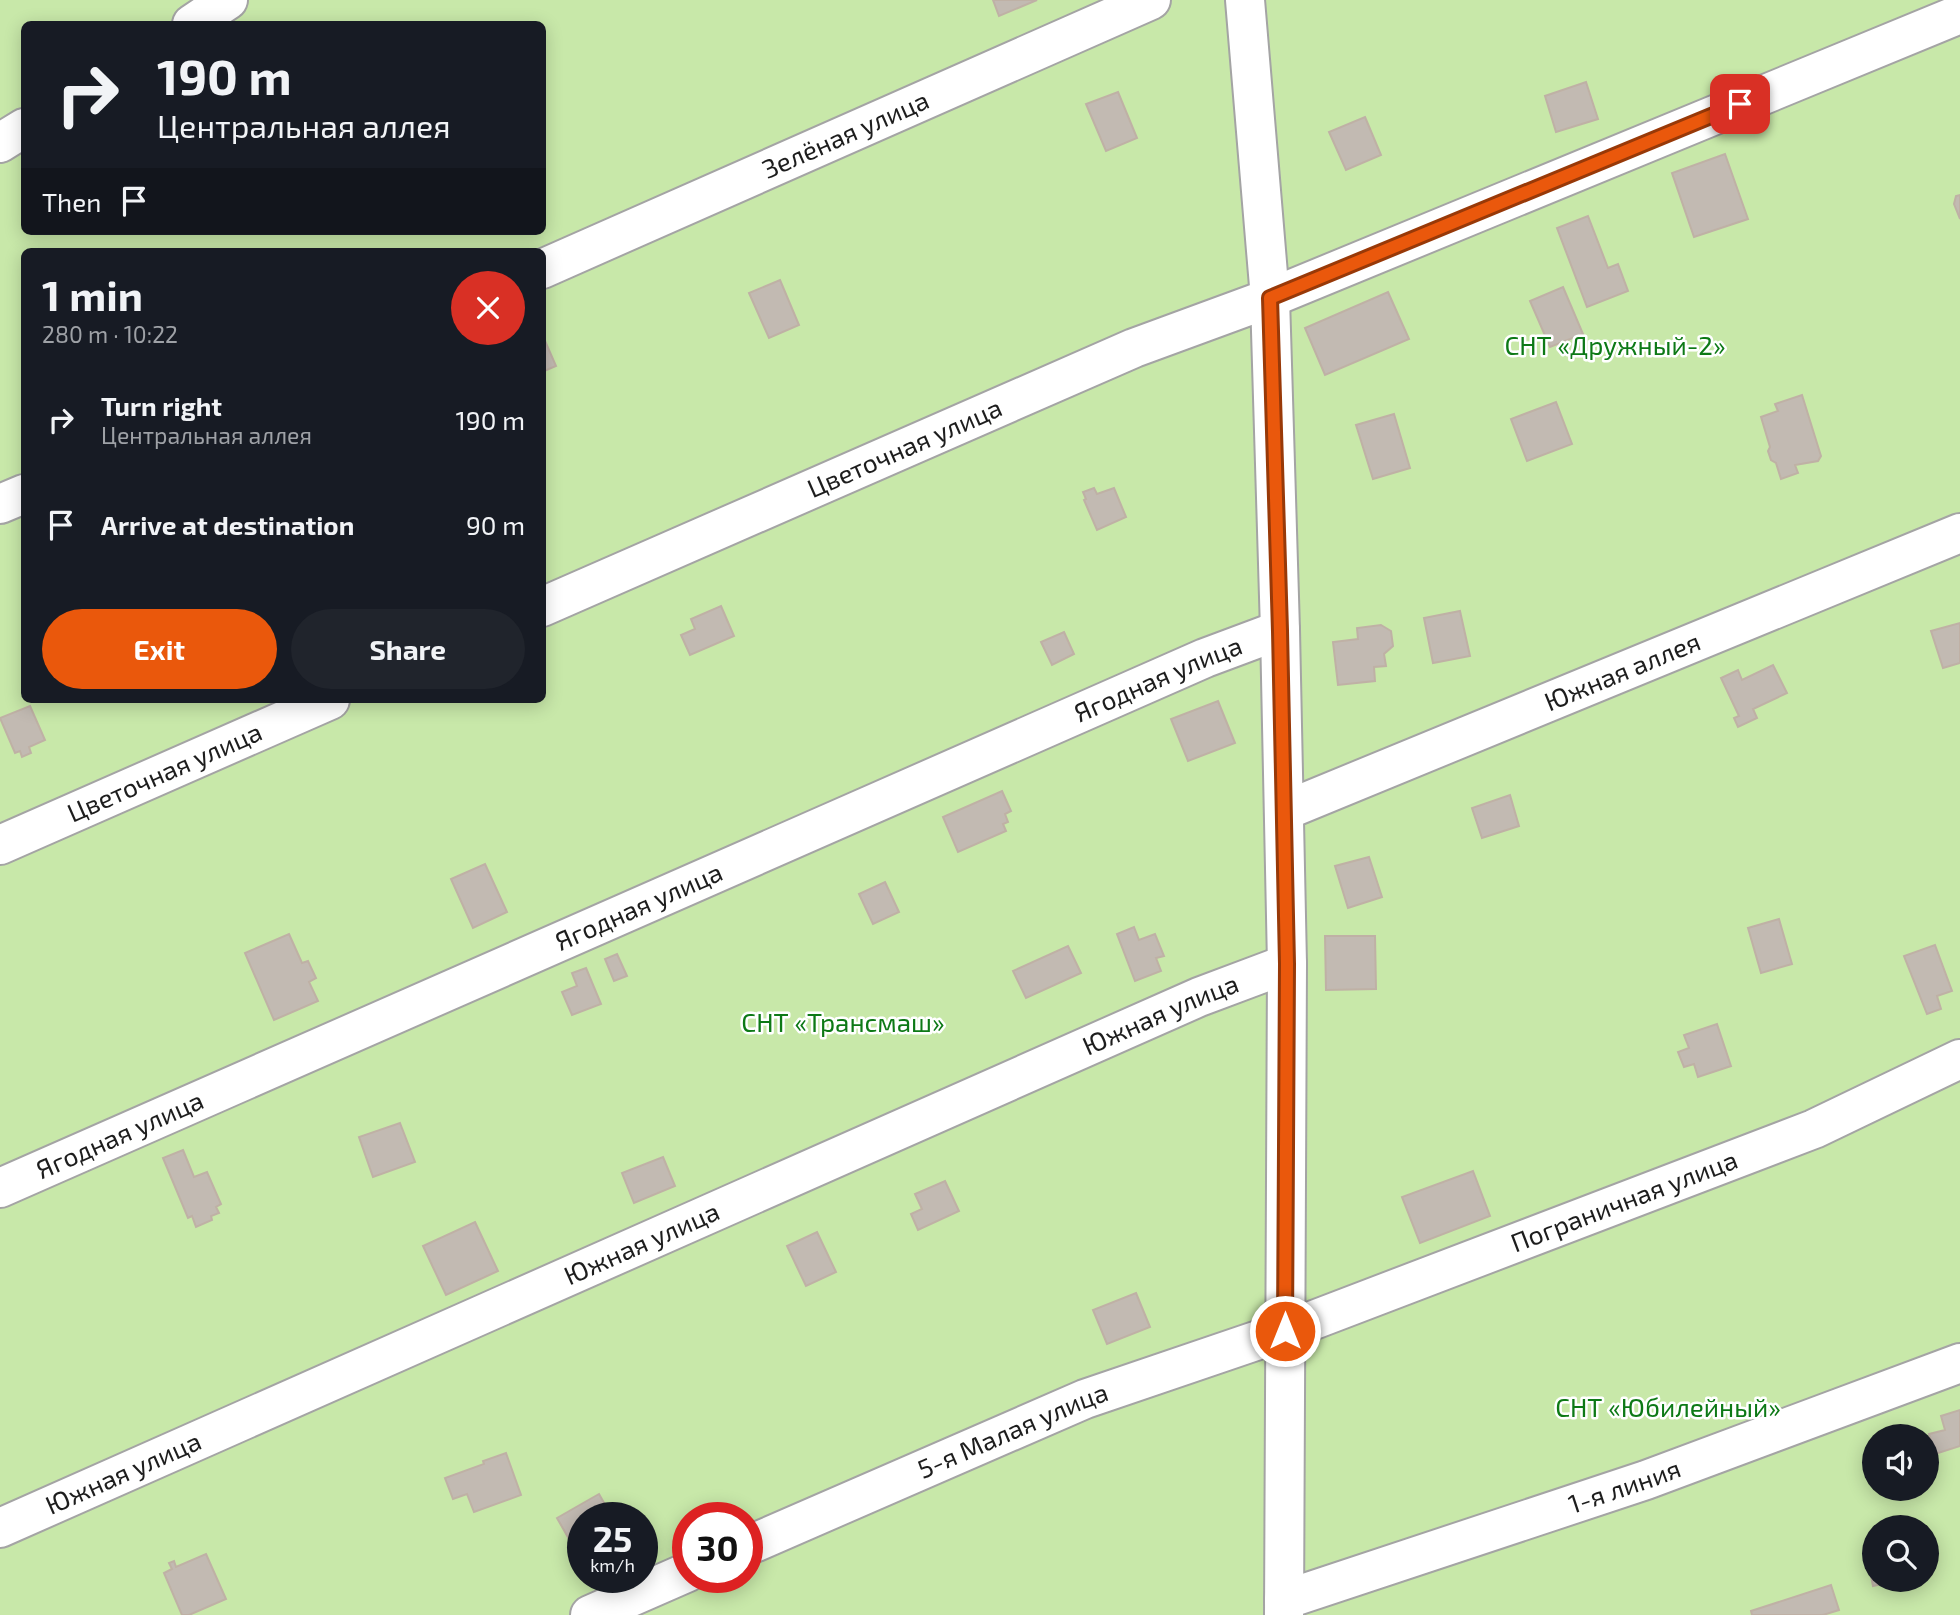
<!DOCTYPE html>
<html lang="en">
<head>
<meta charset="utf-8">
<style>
	body { margin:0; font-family:"Exo 2",sans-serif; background:#20242c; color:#f1f3f6; height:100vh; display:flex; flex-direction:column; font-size:26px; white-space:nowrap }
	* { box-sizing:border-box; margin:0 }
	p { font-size:23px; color:#9ea1a6 }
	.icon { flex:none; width:38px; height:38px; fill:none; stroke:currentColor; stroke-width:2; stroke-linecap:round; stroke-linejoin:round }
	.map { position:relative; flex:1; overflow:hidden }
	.panel { position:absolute; left:21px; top:248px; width:525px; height:455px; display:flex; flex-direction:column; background:#171b24; border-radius:10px; box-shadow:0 4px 18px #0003 }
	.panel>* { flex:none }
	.banner { position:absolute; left:21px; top:21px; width:525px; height:214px; border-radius:10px; box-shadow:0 4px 18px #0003; background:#171b24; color:#f1f3f6; overflow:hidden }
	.tools { position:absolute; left:1862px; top:1424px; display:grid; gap:14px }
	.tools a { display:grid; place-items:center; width:77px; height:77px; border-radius:50%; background:#171b24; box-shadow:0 4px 18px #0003; font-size:35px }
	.speed { position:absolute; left:567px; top:1502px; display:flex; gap:14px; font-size:35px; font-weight:700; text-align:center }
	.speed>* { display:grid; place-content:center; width:91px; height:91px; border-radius:50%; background:#171b24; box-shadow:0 4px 18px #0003; line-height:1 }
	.speed small { font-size:18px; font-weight:400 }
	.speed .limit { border:10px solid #d22; background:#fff; color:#111 }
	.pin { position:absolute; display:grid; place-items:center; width:60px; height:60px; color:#fff; margin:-30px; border-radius:14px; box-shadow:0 4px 10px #0006 }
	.me { position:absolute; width:77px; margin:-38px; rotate:0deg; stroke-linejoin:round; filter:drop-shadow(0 0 5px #0008) }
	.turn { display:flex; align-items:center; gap:24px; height:147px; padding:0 21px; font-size:32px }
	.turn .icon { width:91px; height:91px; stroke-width:2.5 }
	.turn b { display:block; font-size:49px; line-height:60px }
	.then { display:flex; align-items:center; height:66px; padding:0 21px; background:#0003; gap:14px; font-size:26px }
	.round { display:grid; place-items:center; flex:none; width:74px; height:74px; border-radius:37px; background:#20242c }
	.headline { display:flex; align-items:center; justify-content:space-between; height:119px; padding:0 21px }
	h1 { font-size:42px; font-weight:700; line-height:52px }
	.button { display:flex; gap:14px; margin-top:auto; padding:14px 21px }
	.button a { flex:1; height:80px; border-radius:42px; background:#ea580c; color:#fff; font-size:28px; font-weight:700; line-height:80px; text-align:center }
	.button a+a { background:#20242c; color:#f1f3f6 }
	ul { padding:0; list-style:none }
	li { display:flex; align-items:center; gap:21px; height:105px; padding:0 21px }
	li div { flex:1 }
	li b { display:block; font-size:26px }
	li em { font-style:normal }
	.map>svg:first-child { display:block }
	.garden { fill:#c8e8a9; fill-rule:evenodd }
	.building { fill:#c2bab2; stroke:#bfb1a5; stroke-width:2 }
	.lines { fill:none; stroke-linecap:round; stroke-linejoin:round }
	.minor-casing { stroke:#a4a4a4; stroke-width:42 }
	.minor { stroke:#fff; stroke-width:38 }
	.route-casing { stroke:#983908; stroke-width:18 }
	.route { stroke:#ea580c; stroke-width:12 }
	.labels { text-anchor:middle; stroke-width:5; stroke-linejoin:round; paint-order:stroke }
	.street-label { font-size:26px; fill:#1d1d1d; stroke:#fff }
	.park-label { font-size:26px; fill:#0d7916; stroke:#fff }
</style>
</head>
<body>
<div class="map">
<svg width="1960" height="1615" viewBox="0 0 1960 1615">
	<rect width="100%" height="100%" fill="#eeeae3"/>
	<path class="garden" d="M0,0H1960V1615H0ZM24,24H542V231H24ZM24,252H542V700H24ZM1874,1437H1927V1489H1874ZM583,1517H642V1577H583ZM688,1517H747V1577H688ZM1874,1528H1927V1580H1874Z"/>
	<g class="building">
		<path d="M993,0H1037L999,16Z"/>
		<path d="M1586,82L1598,119L1556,132L1545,96Z"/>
		<path d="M1118,92L1137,138L1106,151L1086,104Z"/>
		<path d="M1365,117L1381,155L1346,170L1329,132Z"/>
		<path d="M1725,154L1748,219L1694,237L1672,173Z"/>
		<path d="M1960,195V219L1954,204L1956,196Z"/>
		<path d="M1588,216L1608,268L1618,264L1628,291L1587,307L1557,228Z"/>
		<path d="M780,280L799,325L769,338L749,293Z"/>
		<path d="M1563,287L1583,334L1550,347L1530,301Z"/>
		<path d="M1388,292L1409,339L1325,375L1305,328Z"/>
		<path d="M542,334L556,366L542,372Z"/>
		<path d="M1802,395L1821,456L1818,461L1795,465L1798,473L1781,479L1776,463L1771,460L1768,451L1770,447L1761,417L1778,411L1775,404Z"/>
		<path d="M1556,402L1572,444L1527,461L1511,419Z"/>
		<path d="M1394,414L1410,468L1373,479L1356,425Z"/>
		<path d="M1094,488L1097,494L1114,488L1126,517L1097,530L1084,500L1086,499L1083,492Z"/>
		<path d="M721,606L734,636L690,655L681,635L695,629L691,619Z"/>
		<path d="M1460,611L1470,656L1433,663L1424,618Z"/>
		<path d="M1960,623V663L1943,668L1931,631Z"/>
		<path d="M1381,625L1391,631L1393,646L1384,654L1386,666L1374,667L1375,681L1338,685L1333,642L1358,639L1357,628Z"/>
		<path d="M1064,632L1074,654L1052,665L1041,642Z"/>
		<path d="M1773,665L1787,693L1753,709L1757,718L1738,727L1734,718L1739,716L1721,678L1738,670L1742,680Z"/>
		<path d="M1218,701L1235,743L1188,761L1171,719Z"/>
		<path d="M30,706L45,740L29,747L31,753L22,757L20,751L15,753L0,718Z"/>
		<path d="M1002,791L1011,811L1005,814L1008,822L1003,824L1006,831L958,852L943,817Z"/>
		<path d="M1510,795L1519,826L1482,838L1472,808Z"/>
		<path d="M1369,857L1382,897L1348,908L1335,866Z"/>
		<path d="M485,864L507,912L473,928L451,879Z"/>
		<path d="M885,882L899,912L873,924L859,894Z"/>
		<path d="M1779,919L1792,964L1761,973L1748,928Z"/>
		<path d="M1134,927L1139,940L1155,934L1164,956L1156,958L1161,971L1135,981L1117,934Z"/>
		<path d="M289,934L302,963L308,961L316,978L309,982L318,1001L274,1020L245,953Z"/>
		<path d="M1325,936H1375L1376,989L1326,990Z"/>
		<path d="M1935,945L1952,991L1937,996L1941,1009L1927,1014L1904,956Z"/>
		<path d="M1068,946L1081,973L1026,998L1013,971Z"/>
		<path d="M617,954L627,976L614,981L605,959Z"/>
		<path d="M586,968L601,1004L572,1015L562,992L577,986L572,973Z"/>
		<path d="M1717,1024L1731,1066L1698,1077L1694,1064L1684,1067L1678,1052L1689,1048L1684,1035Z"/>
		<path d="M400,1123L415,1162L373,1177L359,1137Z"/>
		<path d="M183,1150L194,1177L207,1172L221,1204L216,1207L219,1213L211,1216L212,1220L196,1227L192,1216L188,1218L163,1158Z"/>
		<path d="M663,1157L675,1186L634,1203L622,1173Z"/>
		<path d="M1473,1171L1490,1216L1420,1243L1402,1197Z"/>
		<path d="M945,1181L959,1211L918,1230L911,1214L922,1209L915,1194Z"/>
		<path d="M475,1222L498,1271L446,1295L423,1246Z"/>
		<path d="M817,1232L836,1272L806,1286L787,1246Z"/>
		<path d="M1136,1293L1150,1327L1107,1344L1093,1310Z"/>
		<path d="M1960,1410V1446L1935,1454L1929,1434L1945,1430L1941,1416Z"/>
		<path d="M506,1453L521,1495L474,1512L467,1494L453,1499L445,1478L484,1464L483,1461Z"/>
		<path d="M599,1494L612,1517H583V1540L573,1546L557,1518Z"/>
		<path d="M206,1554L226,1599L189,1615H182L164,1573L172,1569L169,1563L174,1561L176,1567Z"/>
		<path d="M1874,1565V1580H1900L1873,1586L1869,1566Z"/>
		<path d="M1831,1585L1839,1610L1823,1615H1752L1751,1611Z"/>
	</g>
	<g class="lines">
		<defs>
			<g id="minor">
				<path d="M1245,0L1270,298L1280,630L1287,964L1284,1615"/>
				<path d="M192,24L228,0"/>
				<path d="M0,143L24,128"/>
				<path id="s1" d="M542,269L1151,0"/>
				<path d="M0,504L24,494"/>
				<path id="s2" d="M542,607L1134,348L1270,298L1960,14"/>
				<path id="s3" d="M1284,811L1960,533"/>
				<path id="s4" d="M0,845L330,700"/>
				<path id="s5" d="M0,1188L1205,658L1280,630"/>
				<path id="s6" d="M0,1528L1199,997L1287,964"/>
				<path id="s7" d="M747,1546L1085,1399L1285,1331L1814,1129L1960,1059"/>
				<path id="s8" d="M1284,1600L1646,1480L1960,1363"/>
				<path d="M590,1615L688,1572"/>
			</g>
		</defs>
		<use href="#minor" class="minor-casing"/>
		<use href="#minor" class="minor"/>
	</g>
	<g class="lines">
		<defs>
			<path id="route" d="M1285,1331L1287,964L1280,631L1270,298L1740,104"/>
		</defs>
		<use href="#route" class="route-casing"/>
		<use href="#route" class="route"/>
	</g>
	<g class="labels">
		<g class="street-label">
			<text dy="9" stroke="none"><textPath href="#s1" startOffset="332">Зелёная улица</textPath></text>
			<text dy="9" stroke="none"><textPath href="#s2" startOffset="396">Цветочная улица</textPath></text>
			<text dy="9" stroke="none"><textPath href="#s3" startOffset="366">Южная аллея</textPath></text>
			<text dy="9" stroke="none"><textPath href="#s5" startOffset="1265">Ягодная улица</textPath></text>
			<text dy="9" stroke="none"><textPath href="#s4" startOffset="180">Цветочная улица</textPath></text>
			<text dy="9" stroke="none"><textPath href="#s5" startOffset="698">Ягодная улица</textPath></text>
			<text dy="9" stroke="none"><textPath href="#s6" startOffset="1269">Южная улица</textPath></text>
			<text dy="9" stroke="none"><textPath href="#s5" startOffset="131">Ягодная улица</textPath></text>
			<text dy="9" stroke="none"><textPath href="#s7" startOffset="943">Пограничная улица</textPath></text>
			<text dy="9" stroke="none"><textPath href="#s6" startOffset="702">Южная улица</textPath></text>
			<text dy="9" stroke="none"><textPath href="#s7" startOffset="290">5-я Малая улица</textPath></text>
			<text dy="9" stroke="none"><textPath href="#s6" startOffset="135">Южная улица</textPath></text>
			<text dy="9" stroke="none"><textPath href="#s8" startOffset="359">1-я линия</textPath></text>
		</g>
		<g class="park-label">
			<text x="1615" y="355">СНТ «Дружный-2»</text>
			<text x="843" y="1032">СНТ «Трансмаш»</text>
			<text x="1668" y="1417">СНТ «Юбилейный»</text>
		</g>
	</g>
</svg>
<div class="tools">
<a><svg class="icon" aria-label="sound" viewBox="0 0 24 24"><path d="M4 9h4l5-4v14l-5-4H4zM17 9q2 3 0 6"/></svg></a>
<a><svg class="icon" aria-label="search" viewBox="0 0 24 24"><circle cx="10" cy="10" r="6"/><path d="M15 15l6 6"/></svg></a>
</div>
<div class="speed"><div>25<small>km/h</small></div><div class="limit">30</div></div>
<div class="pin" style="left:1740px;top:104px;background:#d93025"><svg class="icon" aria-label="arrive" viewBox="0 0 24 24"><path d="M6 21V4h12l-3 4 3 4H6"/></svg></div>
<svg class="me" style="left:1285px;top:1331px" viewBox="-20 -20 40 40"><circle r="17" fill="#ea580c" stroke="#fff" stroke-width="3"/><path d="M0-11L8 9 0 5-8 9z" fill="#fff"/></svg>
<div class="banner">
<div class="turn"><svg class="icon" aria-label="right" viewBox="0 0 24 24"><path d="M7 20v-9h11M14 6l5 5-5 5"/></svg><div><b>190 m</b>Центральная аллея</div></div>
<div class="then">Then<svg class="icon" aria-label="arrive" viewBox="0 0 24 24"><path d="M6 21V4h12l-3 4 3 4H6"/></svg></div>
</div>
<section class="panel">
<div class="headline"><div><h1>1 min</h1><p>280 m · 10:22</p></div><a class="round" style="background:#d93025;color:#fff"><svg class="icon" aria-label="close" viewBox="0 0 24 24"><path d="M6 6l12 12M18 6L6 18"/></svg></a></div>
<ul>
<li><svg class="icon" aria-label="right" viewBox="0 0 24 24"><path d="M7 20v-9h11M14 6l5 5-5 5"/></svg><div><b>Turn right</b><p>Центральная аллея</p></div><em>190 m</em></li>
<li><svg class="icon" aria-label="arrive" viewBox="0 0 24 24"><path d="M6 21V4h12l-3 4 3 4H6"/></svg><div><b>Arrive at destination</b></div><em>90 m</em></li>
</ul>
<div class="button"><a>Exit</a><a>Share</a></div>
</section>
</div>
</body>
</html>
